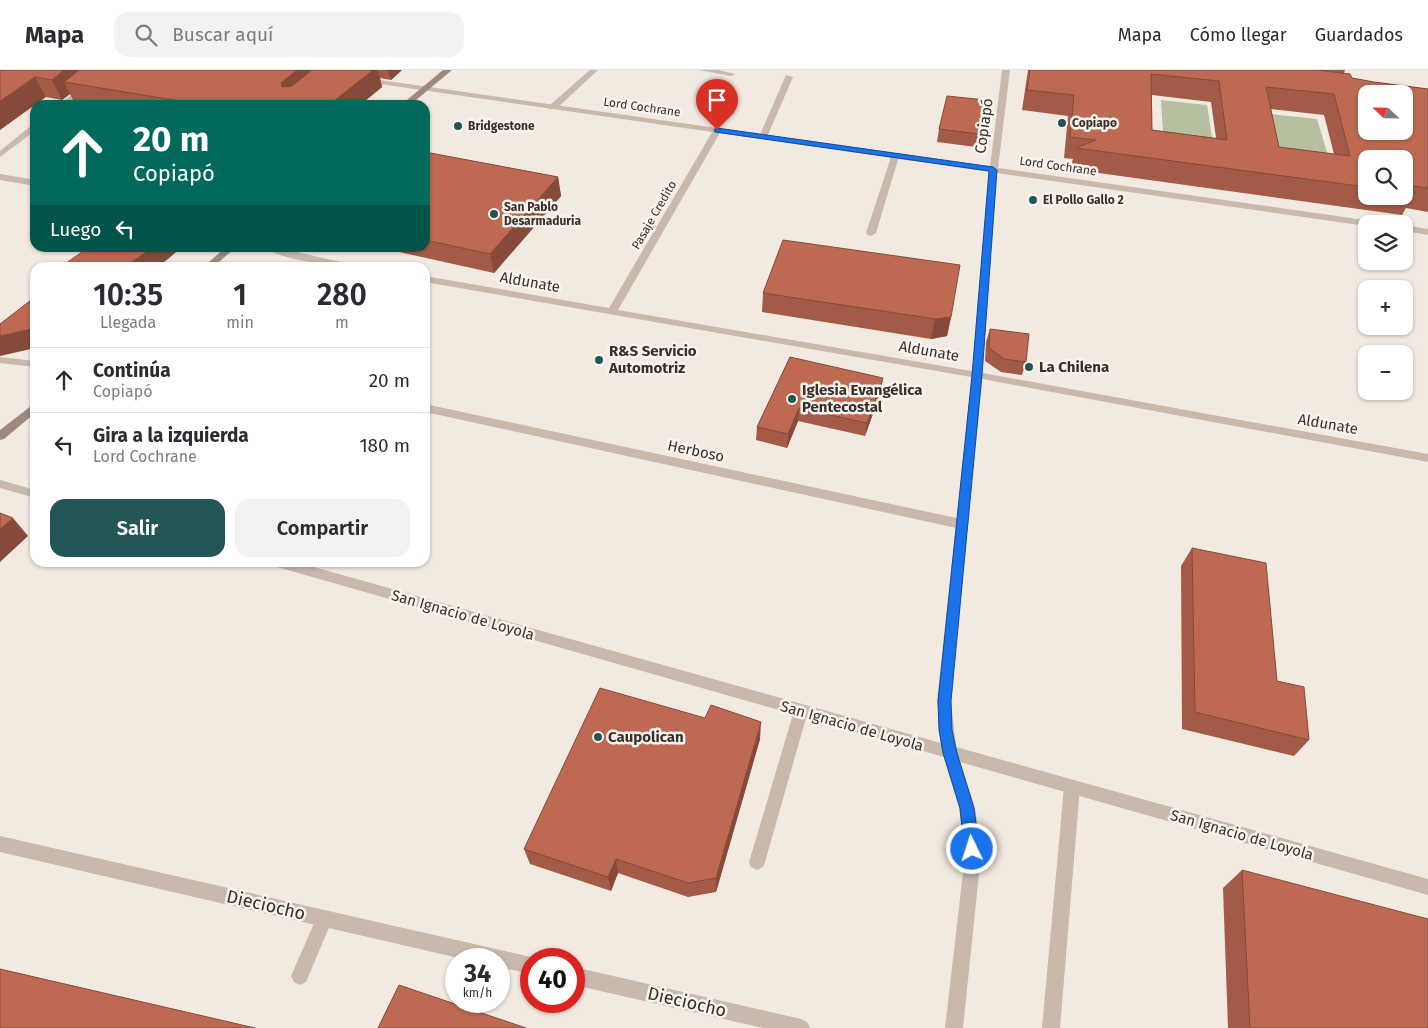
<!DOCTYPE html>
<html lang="es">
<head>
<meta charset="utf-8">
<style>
	body { margin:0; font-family:"Fira Sans",sans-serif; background:#f2f2f3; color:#2b2b33; height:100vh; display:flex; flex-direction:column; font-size:19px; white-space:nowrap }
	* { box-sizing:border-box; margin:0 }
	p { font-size:16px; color:#7c7c81 }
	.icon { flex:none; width:28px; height:28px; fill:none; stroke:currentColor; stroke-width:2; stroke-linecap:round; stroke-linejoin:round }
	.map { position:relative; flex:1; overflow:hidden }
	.drawer { position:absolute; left:30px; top:192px; width:400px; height:305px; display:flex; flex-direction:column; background:#fff; border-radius:15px; box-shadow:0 1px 4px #0004 }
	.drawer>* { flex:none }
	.top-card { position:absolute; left:30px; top:30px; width:400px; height:152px; border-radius:15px; box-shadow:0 1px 4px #0004; background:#00695c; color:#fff; overflow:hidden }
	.needle { width:32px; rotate:292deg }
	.tools { position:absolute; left:1358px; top:15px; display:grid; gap:10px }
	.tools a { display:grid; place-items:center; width:55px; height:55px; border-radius:10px; background:#fff; box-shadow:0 1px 4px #0004; font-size:25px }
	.speed { position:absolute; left:445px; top:878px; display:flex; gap:10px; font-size:25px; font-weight:700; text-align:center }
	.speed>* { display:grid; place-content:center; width:65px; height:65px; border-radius:50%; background:#fff; box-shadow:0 1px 4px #0004; line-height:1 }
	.speed small { font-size:12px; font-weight:400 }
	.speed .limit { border:8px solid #d22; background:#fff; color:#111 }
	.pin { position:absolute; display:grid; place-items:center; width:42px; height:42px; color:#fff; margin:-51px -21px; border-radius:50% 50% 50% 0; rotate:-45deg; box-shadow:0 0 5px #0007 }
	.pin .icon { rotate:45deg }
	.me { position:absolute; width:55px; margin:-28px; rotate:356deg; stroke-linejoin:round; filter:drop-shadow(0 0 4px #0008) }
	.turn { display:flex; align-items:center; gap:18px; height:105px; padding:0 20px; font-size:22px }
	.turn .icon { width:65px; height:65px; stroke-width:2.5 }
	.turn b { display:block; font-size:35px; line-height:42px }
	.then { display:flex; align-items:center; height:48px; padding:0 20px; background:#0003; gap:10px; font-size:19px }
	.eta { display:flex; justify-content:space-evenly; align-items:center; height:85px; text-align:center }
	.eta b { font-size:30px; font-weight:600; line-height:35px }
	.cta { display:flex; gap:10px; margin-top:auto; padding:10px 20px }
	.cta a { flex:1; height:58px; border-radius:15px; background:#235557; color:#fff; font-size:20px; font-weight:600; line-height:58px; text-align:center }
	.cta a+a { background:#f2f2f3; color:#2b2b33 }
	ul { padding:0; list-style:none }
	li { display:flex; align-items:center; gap:15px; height:65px; padding:0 20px; border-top:1px solid #e1e1e2 }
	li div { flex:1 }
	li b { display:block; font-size:19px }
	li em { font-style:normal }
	header { display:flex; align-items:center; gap:30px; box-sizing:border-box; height:70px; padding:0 25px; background:#fff; border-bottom:1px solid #e1e1e2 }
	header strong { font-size:24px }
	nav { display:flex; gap:28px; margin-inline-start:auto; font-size:18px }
	.search { width:350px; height:45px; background:#f2f2f3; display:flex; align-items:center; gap:12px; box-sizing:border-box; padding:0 18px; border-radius:15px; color:#7c7c81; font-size:19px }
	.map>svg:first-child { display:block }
	.green { fill:#b6c0a1 }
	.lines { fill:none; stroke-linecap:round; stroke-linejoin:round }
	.service { fill:#c9b9ad; fill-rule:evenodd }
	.minor { fill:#c9b9ad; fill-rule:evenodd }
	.tertiary { fill:#c9b9ad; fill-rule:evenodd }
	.secondary { fill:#9d897e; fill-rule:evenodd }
	.wall { fill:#a35b47; fill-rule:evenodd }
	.shaded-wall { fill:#854a39 }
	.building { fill:#be6a52; stroke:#854a39; fill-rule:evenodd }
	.route { fill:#1a73e8; stroke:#114b97 }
	.poi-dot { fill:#235557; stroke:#f9f3ed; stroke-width:2 }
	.labels { text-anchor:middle; stroke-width:5; stroke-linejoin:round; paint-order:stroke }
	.far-street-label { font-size:12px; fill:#382f2b; stroke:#f9f3ed }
	.far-poi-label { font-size:12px; font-weight:bold; fill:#382f2b; stroke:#f9f3ed; text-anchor:start }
	.street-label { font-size:15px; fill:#382f2b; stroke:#f9f3ed }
	.poi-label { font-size:15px; font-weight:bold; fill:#382f2b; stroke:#f9f3ed; text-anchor:start }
	.near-street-label { font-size:18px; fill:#382f2b; stroke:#f9f3ed }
</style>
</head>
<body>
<header>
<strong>Mapa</strong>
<div class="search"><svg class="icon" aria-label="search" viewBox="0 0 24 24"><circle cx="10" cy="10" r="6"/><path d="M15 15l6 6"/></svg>Buscar aquí</div>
<nav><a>Mapa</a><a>Cómo llegar</a><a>Guardados</a></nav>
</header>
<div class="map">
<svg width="1428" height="958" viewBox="0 0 1428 958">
	<rect width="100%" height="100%" fill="#f2e9e0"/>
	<g class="green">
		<path d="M1161,30L1207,35L1215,86L1164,80Z"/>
		<path d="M1269,44L1317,49L1333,102L1281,96Z"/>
	</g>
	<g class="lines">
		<g class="service">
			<path d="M892,84L899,86L876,163L871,166L868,165L866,163Z"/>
			<path d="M801,635L806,637L808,641L765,792L763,797L757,800L751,797L749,792L794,641L796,637Z"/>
			<path d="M1072,710L1077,712L1080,717L1060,958H1042L1064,717L1067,712Z"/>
			<path d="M325,840L331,842L333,848L306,912L300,915L294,912L291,906L319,842Z"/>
		</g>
		<g class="minor">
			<path d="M102,0H111L68,35H59Z"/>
			<path d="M590,0H598L556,39H550V35Z"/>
			<path d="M699,0H718L735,4L731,6Z"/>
			<path d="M786,5L793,7L767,67L760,69L759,67Z"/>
			<path d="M32,55H35V61L0,87V81Z"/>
			<path d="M714,59L721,61L618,240L977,302L1428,384V392L977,308L425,212V206L609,238Z"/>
			<path d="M0,104L35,110V116L0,110Z"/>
			<path d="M266,178H279L367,198C346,198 282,191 266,178Z"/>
			<path d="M0,287L35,291V297L0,293Z"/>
			<path d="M425,334L961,449L965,451L967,454L965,457L961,459L425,342Z"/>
		</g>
		<g class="tertiary">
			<path d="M1002,0H1010L998,98L1372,151L1376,154H1366V156L997,103L982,305L951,631L956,677L1428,809V825L960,692L975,738L979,764L980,794L963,958H945L964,794L963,764L959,738L944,687L277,497L271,492H296L941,673L937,631L972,305L989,102L366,12L362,10L366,8L990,97Z"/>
			<path d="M1404,155L1428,159V165L1404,161Z"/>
			<path d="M0,410L35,420V428L0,418Z"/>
			<path d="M0,766L531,887L534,889H531V904L499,897V889H463L0,782Z"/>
			<path d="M574,897L801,949L807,952L810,958H763L574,915Z"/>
		</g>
		<g class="secondary">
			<path d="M443,0H452L410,35H401Z"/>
			<path d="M225,178H235L212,198H202Z"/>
			<path d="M35,333V343L4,369L0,370V360Z"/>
		</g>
	</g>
	<g class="wall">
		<path d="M0,0H402L391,10L380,8L382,17L360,35H91L74,32L70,24L62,30L46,27Z"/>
		<path d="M1028,0H1345L1344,3L1352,8L1374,12L1428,19V142L1406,138L1402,145L1070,99L1073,89L1064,88L1068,46L1022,40ZM1152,25L1211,32L1216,68L1152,60ZM1271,39L1324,45L1334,84L1279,77ZM1366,89H1404V126H1366Z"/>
		<path d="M986,30L976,77L937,72L939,59Z"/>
		<path d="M425,82L558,107L561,126L494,203L381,178H425Z"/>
		<path d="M763,223L951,247L947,266L931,269L762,242Z"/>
		<path d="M990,259L1026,292L1022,305L1001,302L985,291L986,272Z"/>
		<path d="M790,287L881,321L865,366L798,351L787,378L756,370L757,357Z"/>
		<path d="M1192,478L1309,670L1294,686L1182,659L1181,496Z"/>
		<path d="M760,669L716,822L688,827L618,803L611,821L530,794L524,779Z"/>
		<path d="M1242,800L1428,958H1228L1223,818Z"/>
	</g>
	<g class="shaded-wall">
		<path d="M64,0H99L64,12L70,24L62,30L52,10Z"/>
		<path d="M297,0H316L288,34L281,13Z"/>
		<path d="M373,0H378L382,17L360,35H329Z"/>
		<path d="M388,0H402L391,10Z"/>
		<path d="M35,7L46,27L0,60V31Z"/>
		<path d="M558,107L561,126L494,203L490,184Z"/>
		<path d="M152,178H181L168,189L156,198H123Z"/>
		<path d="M951,247L947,266L931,269L935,249Z"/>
		<path d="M35,258V278L0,286V266Z"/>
		<path d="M883,308L881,321L865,366L867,353Z"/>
		<path d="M799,338L798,351L787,378L788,364Z"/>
		<path d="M13,448L28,466L0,492V459Z"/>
		<path d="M761,652L760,669L716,822V808Z"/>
		<path d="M616,789L618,803L611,821L608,807Z"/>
	</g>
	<g class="building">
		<path d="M0,0H64L52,10L35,7L0,31Z"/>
		<path d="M79,0H297L281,13L282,17L292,16L312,0H373L329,35H204L64,12Z"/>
		<path d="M1030,0H1317L1350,4L1352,8L1374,12L1428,19V118L1412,116L1415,123L1404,122V89H1366V117L1076,78L1096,70L1070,67L1074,25L1027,20ZM1151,4L1219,11L1227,70L1152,60ZM1266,17L1334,24L1350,86L1279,77ZM1366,24H1404V61H1366Z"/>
		<path d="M947,26L986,30L979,64L939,59Z"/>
		<path d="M425,82L558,107L490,184L425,170Z"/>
		<path d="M783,170L960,195L951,247L935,249L763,223Z"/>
		<path d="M88,178H152L123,198H59Z"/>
		<path d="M35,227V258L0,266V254Z"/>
		<path d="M990,259L1029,264L1026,292L1004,289L989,278Z"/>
		<path d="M790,287L883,308L867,353L799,338L788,364L757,357Z"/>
		<path d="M0,443L13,448L0,459Z"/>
		<path d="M1192,478L1266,493L1277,611L1304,617L1309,670L1195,642Z"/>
		<path d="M600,618L705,648L711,635L761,652L716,808L688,813L616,789L608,807L524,779Z"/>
		<path d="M1242,800L1428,849V958H1250Z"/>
		<path d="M0,899L255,958H0Z"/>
		<path d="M399,915L526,958H378Z"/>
	</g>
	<path class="route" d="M717,58L993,97L997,100L982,305L951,631L952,660L957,683L974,738L979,779L977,784L972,786L967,784L964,779L960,738L943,683L939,660L938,631L972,305L989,101L715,62L714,60Z"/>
	<g class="poi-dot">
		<circle cx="1062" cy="53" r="5"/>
		<circle cx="458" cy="56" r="5"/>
		<circle cx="1033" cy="130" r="5"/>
		<circle cx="494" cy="144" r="5"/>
		<circle cx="599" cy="290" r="5"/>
		<circle cx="1029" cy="297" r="5"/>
		<circle cx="792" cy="329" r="5"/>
		<circle cx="598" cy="667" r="5"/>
	</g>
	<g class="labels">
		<g class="far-street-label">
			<text transform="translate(642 37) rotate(8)" y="4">Lord Cochrane</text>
			<text transform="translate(1058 96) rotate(8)" y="4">Lord Cochrane</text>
			<text transform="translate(654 145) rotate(-60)" y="4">Pasaje Credito</text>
		</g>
		<g class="far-poi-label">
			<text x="1072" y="57">Copiapo</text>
			<text x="468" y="60">Bridgestone</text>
			<text x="1043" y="134">El Pollo Gallo 2</text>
			<text x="504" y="141">San Pablo<tspan x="504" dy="14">Desarmaduria</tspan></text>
		</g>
		<g class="street-label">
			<text transform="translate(984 56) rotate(-82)" y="5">Copiapó</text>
			<text transform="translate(530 212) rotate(10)" y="5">Aldunate</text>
			<text transform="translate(929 281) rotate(10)" y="5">Aldunate</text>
			<text transform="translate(1328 354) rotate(10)" y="5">Aldunate</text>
			<text transform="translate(696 381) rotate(12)" y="5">Herboso</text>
			<text transform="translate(463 545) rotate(16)" y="5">San Ignacio de Loyola</text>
			<text transform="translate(852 656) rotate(16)" y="5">San Ignacio de Loyola</text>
			<text transform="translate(1242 765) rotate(16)" y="5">San Ignacio de Loyola</text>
		</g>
		<g class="poi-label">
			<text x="609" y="286">R&amp;S Servicio<tspan x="609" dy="17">Automotriz</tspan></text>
			<text x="1039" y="302">La Chilena</text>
			<text x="802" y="325">Iglesia Evangélica<tspan x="802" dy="17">Pentecostal</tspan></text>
			<text x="608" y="672">Caupolican</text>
		</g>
		<g class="near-street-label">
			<text transform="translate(266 835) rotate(13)" y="6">Dieciocho</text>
			<text transform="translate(687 932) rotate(13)" y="6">Dieciocho</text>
		</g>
	</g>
</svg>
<div class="tools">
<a><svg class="needle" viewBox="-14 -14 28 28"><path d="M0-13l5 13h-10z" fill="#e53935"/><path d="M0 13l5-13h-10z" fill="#7c7c81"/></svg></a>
<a><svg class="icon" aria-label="search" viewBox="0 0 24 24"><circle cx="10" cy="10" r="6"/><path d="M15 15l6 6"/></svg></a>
<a><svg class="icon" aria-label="layers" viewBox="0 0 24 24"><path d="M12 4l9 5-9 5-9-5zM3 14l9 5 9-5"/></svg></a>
<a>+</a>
<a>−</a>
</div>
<div class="speed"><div>34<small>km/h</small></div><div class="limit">40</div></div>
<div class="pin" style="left:717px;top:60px;background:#d93025"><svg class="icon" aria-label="arrive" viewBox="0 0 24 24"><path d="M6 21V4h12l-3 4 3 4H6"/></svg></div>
<svg class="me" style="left:972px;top:779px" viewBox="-20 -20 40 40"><circle r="17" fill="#1a73e8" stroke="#fff" stroke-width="3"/><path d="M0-11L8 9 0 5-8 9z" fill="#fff"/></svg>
<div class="top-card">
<div class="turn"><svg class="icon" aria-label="ahead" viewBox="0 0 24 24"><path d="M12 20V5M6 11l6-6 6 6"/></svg><div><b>20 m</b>Copiapó</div></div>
<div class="then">Luego<svg class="icon" aria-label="left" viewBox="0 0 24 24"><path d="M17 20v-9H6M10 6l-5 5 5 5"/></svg></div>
</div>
<section class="drawer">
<div class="eta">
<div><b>10:35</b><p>Llegada</p></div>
<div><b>1</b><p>min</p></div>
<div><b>280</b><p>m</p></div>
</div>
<ul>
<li><svg class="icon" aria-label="ahead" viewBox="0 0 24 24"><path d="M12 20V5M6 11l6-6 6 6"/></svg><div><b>Continúa</b><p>Copiapó</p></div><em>20 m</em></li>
<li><svg class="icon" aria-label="left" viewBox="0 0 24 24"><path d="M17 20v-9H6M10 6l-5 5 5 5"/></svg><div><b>Gira a la izquierda</b><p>Lord Cochrane</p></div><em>180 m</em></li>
</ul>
<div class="cta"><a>Salir</a><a>Compartir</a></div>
</section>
</div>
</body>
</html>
